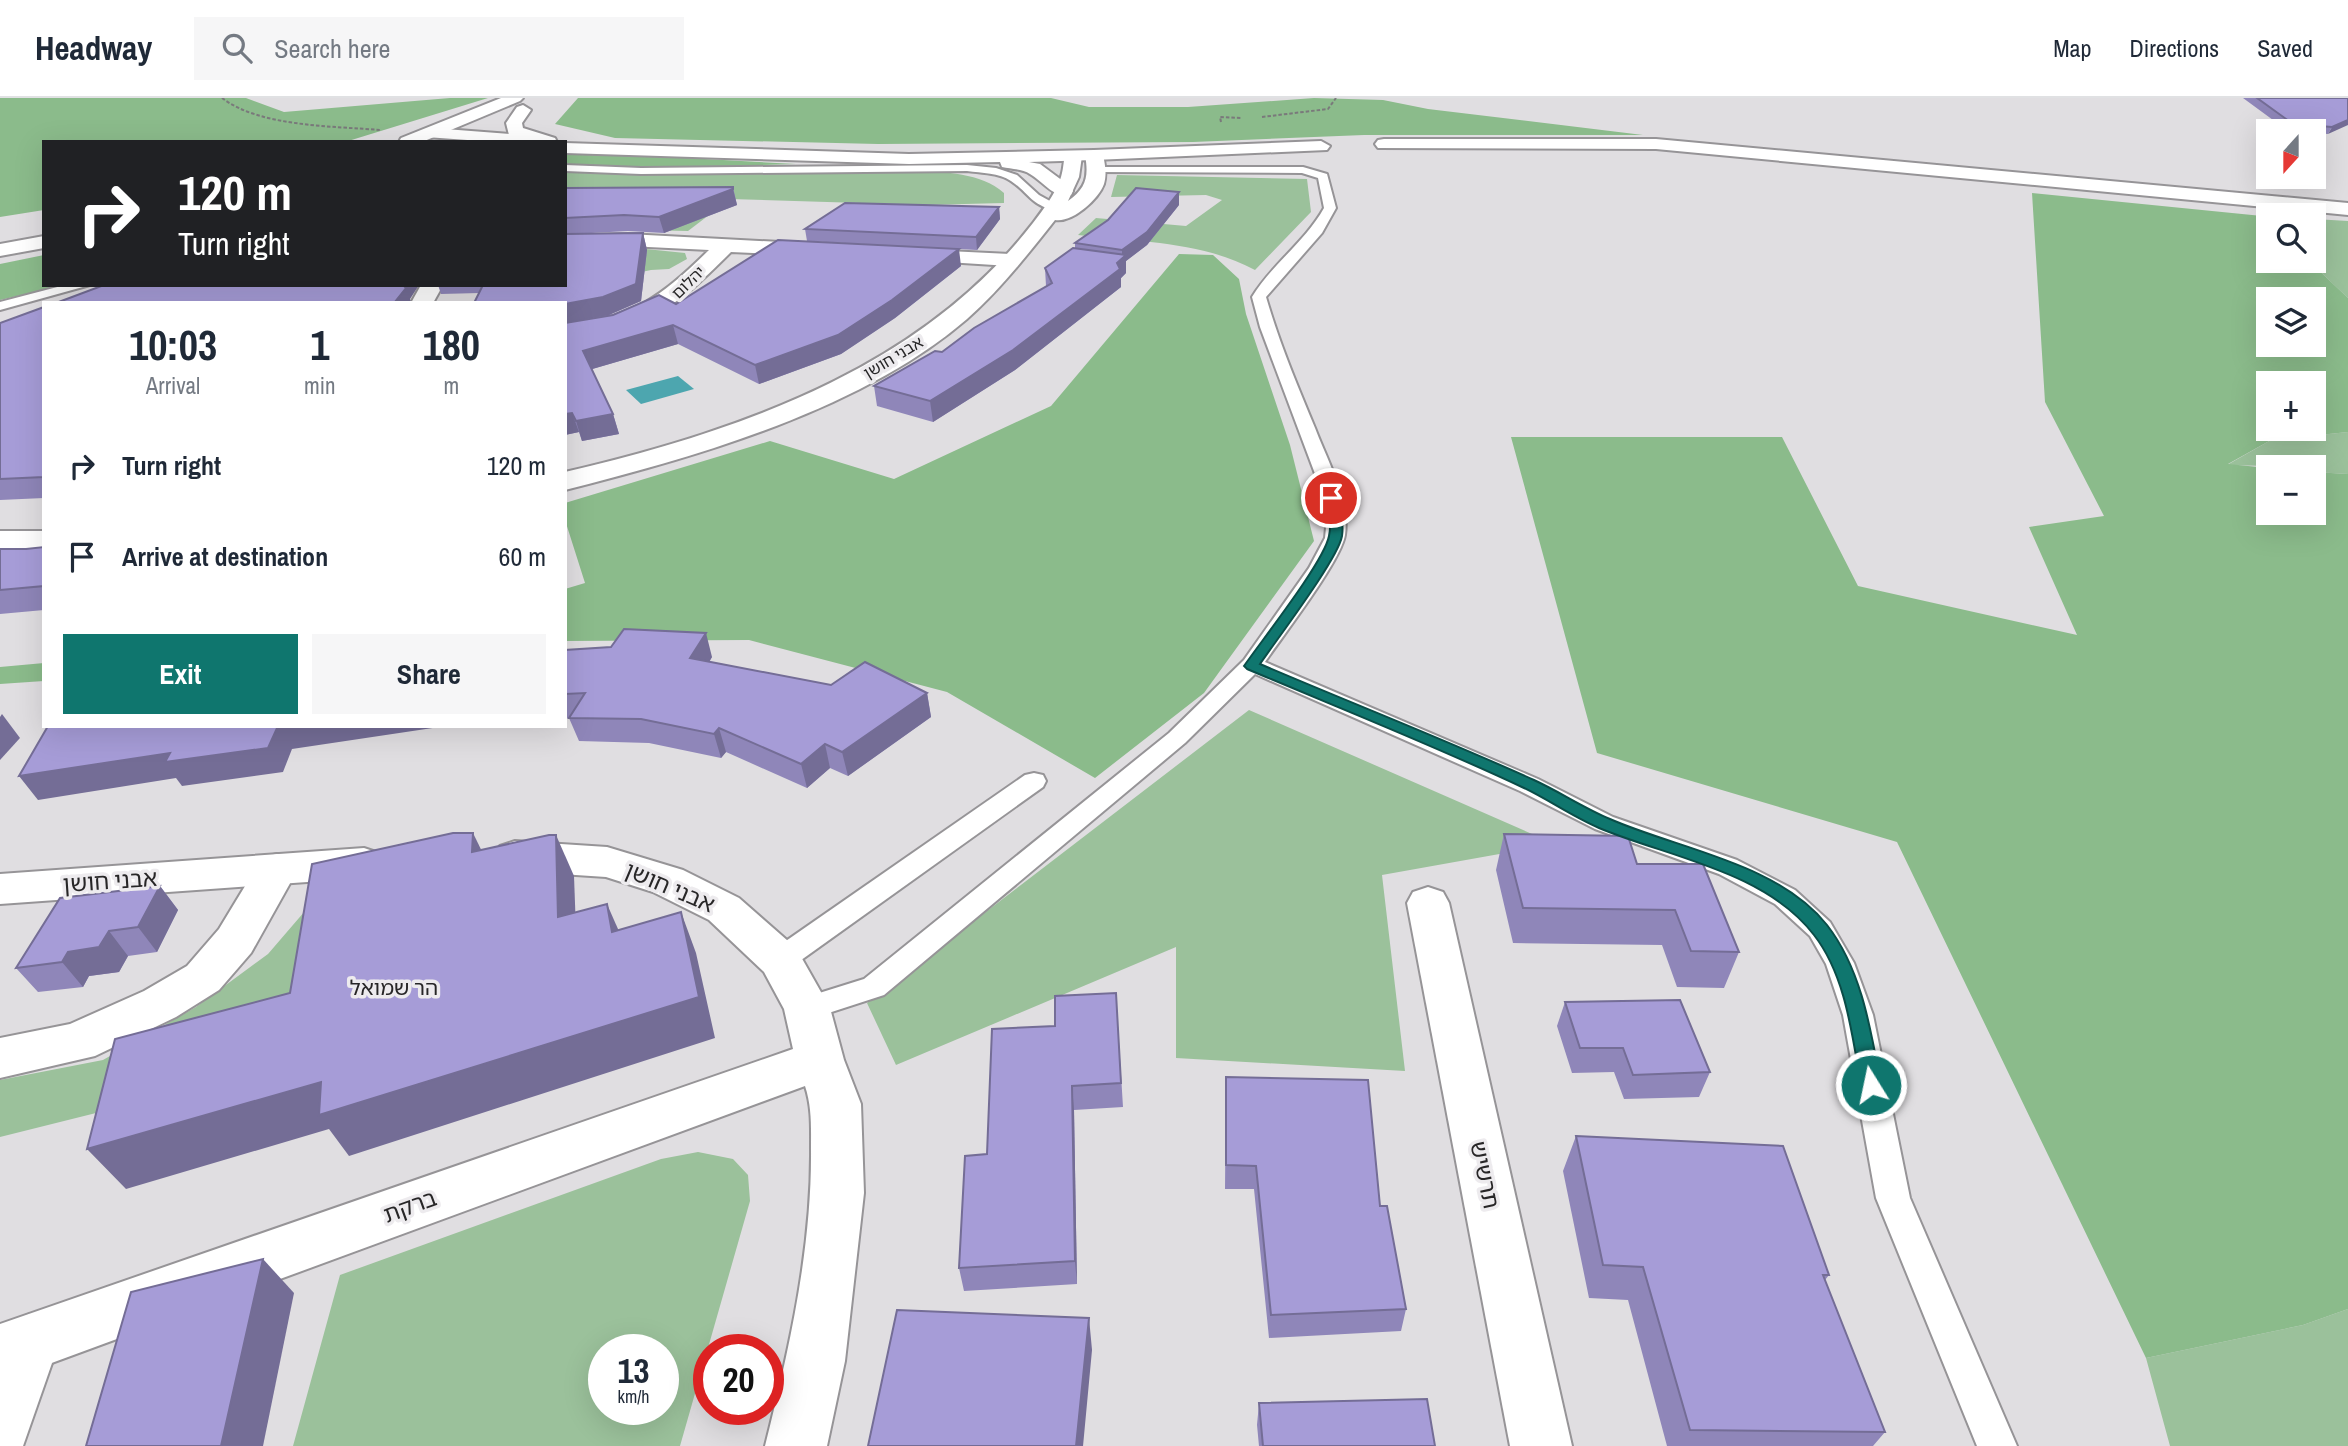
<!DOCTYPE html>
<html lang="en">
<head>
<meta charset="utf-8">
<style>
	body { margin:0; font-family:"Archivo Narrow","Noto Sans Hebrew",sans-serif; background:#f6f6f7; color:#1f2937; height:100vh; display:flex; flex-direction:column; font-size:26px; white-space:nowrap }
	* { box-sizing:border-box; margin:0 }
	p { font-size:23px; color:#747a83 }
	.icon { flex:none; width:38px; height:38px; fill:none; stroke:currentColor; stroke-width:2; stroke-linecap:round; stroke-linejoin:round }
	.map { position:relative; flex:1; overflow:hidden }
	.drawer { position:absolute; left:42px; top:203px; width:525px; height:427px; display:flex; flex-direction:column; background:#fff; border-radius:0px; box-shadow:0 7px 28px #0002 }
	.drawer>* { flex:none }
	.top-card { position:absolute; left:42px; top:42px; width:525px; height:147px; border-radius:0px; box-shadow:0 7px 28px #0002; background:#202124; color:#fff; overflow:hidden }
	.needle { width:46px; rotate:201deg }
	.tools { position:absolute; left:2256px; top:21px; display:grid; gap:14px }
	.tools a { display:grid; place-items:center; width:70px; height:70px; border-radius:0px; background:#fff; box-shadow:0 7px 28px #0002; font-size:35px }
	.speed { position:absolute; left:588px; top:1236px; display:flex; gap:14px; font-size:35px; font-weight:700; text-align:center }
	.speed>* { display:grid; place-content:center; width:91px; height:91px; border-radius:50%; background:#fff; box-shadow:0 7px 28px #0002; line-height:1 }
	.speed small { font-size:18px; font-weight:400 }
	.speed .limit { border:10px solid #d22; background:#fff; color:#111 }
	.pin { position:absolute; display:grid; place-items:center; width:60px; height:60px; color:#fff; margin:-30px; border:4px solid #fff; border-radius:50%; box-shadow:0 2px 7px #0007 }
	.me { position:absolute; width:77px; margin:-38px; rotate:350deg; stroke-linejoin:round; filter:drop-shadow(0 0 5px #0008) }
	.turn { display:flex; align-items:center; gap:24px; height:147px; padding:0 21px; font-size:32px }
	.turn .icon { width:91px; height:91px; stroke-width:2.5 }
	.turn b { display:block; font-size:49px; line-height:60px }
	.eta { display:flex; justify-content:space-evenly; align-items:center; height:119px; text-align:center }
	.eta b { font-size:42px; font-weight:700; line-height:49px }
	.action { display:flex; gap:14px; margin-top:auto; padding:14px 21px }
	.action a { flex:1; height:80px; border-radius:0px; background:#0f766e; color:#fff; font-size:28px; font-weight:700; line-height:80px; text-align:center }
	.action a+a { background:#f6f6f7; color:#1f2937 }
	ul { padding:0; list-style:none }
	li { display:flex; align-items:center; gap:21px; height:91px; padding:0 21px }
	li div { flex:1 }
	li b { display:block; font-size:26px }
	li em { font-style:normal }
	header { display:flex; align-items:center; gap:42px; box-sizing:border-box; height:98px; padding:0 35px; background:#fff; border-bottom:2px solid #e0e1e3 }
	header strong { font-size:33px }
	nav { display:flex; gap:38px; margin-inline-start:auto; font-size:24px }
	.search { width:490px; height:63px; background:#f6f6f7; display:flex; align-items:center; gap:18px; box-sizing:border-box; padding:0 24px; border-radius:0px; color:#747a83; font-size:26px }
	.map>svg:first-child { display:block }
	.green { fill:#9bc19b; fill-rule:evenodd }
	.forest { fill:#8bbb8b; fill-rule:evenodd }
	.water { fill:#4da6af }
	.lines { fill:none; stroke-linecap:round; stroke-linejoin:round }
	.service-casing { stroke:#969497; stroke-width:4 }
	.minor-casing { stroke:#969497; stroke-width:4 }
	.tertiary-casing { stroke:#969497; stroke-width:4 }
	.secondary-casing { stroke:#969497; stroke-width:4 }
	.primary-casing { stroke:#969497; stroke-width:4 }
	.path { stroke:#7a797b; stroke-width:2; stroke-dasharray:3.5 2; stroke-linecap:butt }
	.service { fill:#fff; fill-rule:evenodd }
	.minor { fill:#fff; fill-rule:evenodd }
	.tertiary { fill:#fff; fill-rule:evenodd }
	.secondary { fill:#fff; fill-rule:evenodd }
	.primary { fill:#fff; fill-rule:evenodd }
	.wall { fill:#8f86b9 }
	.shaded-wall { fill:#746d96 }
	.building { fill:#a69cd7; stroke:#746d96; stroke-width:2 }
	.route { fill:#0f766e; stroke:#0a4d48; stroke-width:2 }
	.labels { text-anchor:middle; stroke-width:7; stroke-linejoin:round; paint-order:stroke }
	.far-street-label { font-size:16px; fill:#272627; stroke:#edebee }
	.neighbourhood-label { font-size:21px; fill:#272627; stroke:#edebee }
	.near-street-label { font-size:23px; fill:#272627; stroke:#edebee }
</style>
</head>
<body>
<header>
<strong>Headway</strong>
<div class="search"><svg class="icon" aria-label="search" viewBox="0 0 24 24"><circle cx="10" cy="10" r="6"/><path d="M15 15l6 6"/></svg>Search here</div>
<nav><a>Map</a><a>Directions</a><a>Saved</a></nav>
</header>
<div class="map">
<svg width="2348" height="1348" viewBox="0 0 2348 1348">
	<rect width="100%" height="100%" fill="#e0dee1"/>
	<g class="green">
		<path d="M565,72H915C946,75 980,74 1004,95V105L925,107L730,101L688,133L642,132L565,101Z"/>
		<path d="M1117,77L1307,81L1311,114L1255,172C1201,143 1138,144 1078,137L1096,120L1186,128L1222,102L1206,97L1111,99Z"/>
		<path d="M2314,121L2348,123V200L2309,163H2314Z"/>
		<path d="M636,150L685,155L687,161L669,171L651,172L599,183L583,191L565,187Z"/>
		<path d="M2348,334V376L2314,374V369L2227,367L2271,342Z"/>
		<path d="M1249,612L1555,746L1382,777L1405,973L1176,960V849L896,967L867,905Z"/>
		<path d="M311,806L297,917L112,1011L0,1039V982L103,962L196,909L268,856Z"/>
		<path d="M698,1054L733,1061L748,1077L750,1103L680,1348H293L340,1177L661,1061ZM663,1251V1311H604V1251Z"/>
		<path d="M2348,1211V1348H2170L2146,1260L2303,1227Z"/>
	</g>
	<g class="forest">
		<path d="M0,0H246L284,14L450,0H488L345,44H44V112L0,119Z"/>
		<path d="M578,0H1051L1089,9H1188L1314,0L1383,2L1428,11L1643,37H1364L1193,44L878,46L615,40L555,26Z"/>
		<path d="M577,54L796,66L664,70L565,67V55Z"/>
		<path d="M2032,95L2262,118L2268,124V163H2309L2348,200V334L2271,342L2228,366L2268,370V415H2314V374L2348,376V1211L2303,1227L2146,1260L1897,744L1597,655L1511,339H1782L1858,488L2077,537L2029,429L2104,418L2045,304ZM2268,201H2314V247H2268ZM2314,285V331H2268V285Z"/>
		<path d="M1179,156L1213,157L1239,181L1246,216L1290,347L1314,443L1204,595L1095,680L947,594L749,542L565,543V491L585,485L565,422V405L770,343L894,381L1051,308Z"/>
		<path d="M44,157V187H65L0,202V166Z"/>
		<path d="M44,565V583L0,586V569Z"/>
	</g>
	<path class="water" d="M678,278L694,291L641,306L626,292Z"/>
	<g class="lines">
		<defs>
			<g id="service">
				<path d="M565,67L641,70L967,67L996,70L1017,77L1039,97L1059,108L1053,112C1030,106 1029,95 1011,83C999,75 982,75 967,73L641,76L565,73Z"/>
				<path d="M1098,69H1303L1327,76L1336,110L1322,135L1266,199C1279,244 1297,287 1315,330C1327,362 1350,402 1345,437C1341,463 1282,539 1265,564L1538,681L1613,719L1737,762L1795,792L1830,824L1854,865L1873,917L1910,1100L2017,1348H1977L1876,1100L1843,917L1826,866L1810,838L1775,806L1719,776L1595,731L1520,693L1255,576L1185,645L884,897L807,922L797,918L792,910L797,902L864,881L1169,635L1244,562L1309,470L1325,440L1327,419L1317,381L1260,229L1252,199C1272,166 1305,144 1324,110L1318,80L1302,75L1094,74L1092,72Z"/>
				<path d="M65,187H90L0,212V204Z"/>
				<path d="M1034,675L1043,677L1046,683L1043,689L790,870L780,873L770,870L766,862L770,854L1025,677Z"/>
			</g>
			<g id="minor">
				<path d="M1384,41H1656L2348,105V117L1656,51L1378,50L1375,46L1378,42Z"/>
				<path d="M1321,43L1330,48L1327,52L1094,62L1085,57L1094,52Z"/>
				<path d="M628,136L818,146L825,148L828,152L825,156L818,158L731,154C675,210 646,233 565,242V228C633,220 661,199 709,152L628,148L565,150V138Z"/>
				<path d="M906,151L1010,156L1017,158L1020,162L1017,166L1010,168L899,161L896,157L899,153Z"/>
				<path d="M421,187H443L433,205H411Z"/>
				<path d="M277,756L292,760L298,771L251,855L219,892L176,919L95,958L0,980V940L70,926L144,893L187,868L219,831L262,760Z"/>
				<path d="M1428,789L1443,794L1449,805L1572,1348H1510L1407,805L1413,794Z"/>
				<path d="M30,1216L51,1225L59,1245L23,1348H0V1248L9,1225Z"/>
			</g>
			<g id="tertiary">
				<path d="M1094,52L1103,57C1105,66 1107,76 1104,86C1098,102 1072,125 1055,122C1028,156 1000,192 967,221C863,311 697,359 565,392V374C748,331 938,265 1049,103C1054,95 1060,85 1062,75C1064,67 1063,61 1067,54H1079L1082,58L1079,79L1068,103C1086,90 1089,79 1085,57Z"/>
				<rect x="0" y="433" width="44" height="18"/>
				<path d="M515,743L607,749L683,772L739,800L796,850L830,910L844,962L861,1006L864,1095L845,1263L827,1348H765C789,1252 812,1151 811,1051C811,1029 812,1009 805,988L0,1284V1226L793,951L784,911L764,874L709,822L653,794L606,779L515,773L500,768L494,758L500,748Z"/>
				<path d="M364,750L379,755L385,765L379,775L364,780L0,806V776Z"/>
			</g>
			<g id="secondary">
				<path d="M432,30L547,39L555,44H495L426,39L424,35L426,31Z"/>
				<path d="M565,45L909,56L1094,52L1103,57L1094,62L1029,64L1040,66L1071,89L1073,93L1071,97C1054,101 1044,84 1030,76C1023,71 1011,71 1002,69L1000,64L909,66L565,55Z"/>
			</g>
			<g id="primary">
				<path d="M501,0H523L520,3L422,44H399L401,40Z"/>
				<path d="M523,7L531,12L522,25L523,30L555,40L557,44H531L509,37L506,25L517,9Z"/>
				<path d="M44,138V150L0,158V146Z"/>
			</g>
		</defs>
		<use href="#service" class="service-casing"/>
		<use href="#minor" class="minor-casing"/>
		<use href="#tertiary" class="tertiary-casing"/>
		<use href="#secondary" class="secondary-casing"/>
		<use href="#primary" class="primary-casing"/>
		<g class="path">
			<path d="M222,0C260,29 333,28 380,32"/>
			<path d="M1262,19L1328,11L1336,0"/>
			<path d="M1221,24L1220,19L1241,20"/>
		</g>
		<use href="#service" class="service"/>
		<use href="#minor" class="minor"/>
		<use href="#tertiary" class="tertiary"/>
		<use href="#secondary" class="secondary"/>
		<use href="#primary" class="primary"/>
	</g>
	<g class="wall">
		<path d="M2243,0H2348L2328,36L2314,35V33H2288Z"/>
		<path d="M733,89L737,107L664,135L628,133L573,136L643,135L647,152L641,203L609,217L676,206L961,168L895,220L841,256L759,286L678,246L592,271L613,316L619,336L582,343L579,334L565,337V205L479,195L441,196L438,187H565V90Z"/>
		<path d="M1179,107L1147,147L1126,163V175L1121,180V189L1015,272L933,324L877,308L874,288L942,254L1046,188L1045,170L1075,150V145Z"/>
		<path d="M999,109L1000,121L977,152L807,143L805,131Z"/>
		<path d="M44,209V400L0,402V225Z"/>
		<path d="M44,449V512L0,516V451H26Z"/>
		<path d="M565,552L712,559L709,564L831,587L927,595L931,619L848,678L830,670L807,690L726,654L721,660L649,645L579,643L569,620H565Z"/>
		<path d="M1504,736L1637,766L1739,854L1724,890L1677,889L1662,847L1513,845L1496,772Z"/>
		<path d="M160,788L178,812L157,854L128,858L119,874L89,878L83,889L38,894L16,870Z"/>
		<path d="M1116,895L1123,1009L1074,1012L1077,1186L964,1193L959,1170L987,1056L1055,928Z"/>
		<path d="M1565,904L1710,974L1699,999L1624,1001L1614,974L1572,975L1557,928Z"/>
		<path d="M1226,979L1380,1108L1406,1211L1401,1233L1269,1240L1254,1091H1225Z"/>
		<path d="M1576,1038L1829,1177L1825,1182L1885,1334L1873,1348H1667L1628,1202L1589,1200L1563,1073Z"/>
		<path d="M1259,1305L1435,1348H1259L1257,1327Z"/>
	</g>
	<g class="shaded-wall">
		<path d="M2348,22V27L2328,36L2332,29Z"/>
		<path d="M733,91L737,107L664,135L659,119Z"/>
		<path d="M1179,94V107L1147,147L1126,163V175L1121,180V189L1015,272L933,324L930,303L1117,165L1122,161V152Z"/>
		<path d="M999,109L1000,121L977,152L976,139Z"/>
		<path d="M643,135L647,152L641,203L609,217L565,225V206Z"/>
		<path d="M959,151L961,168L895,220L841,256L759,286L755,267Z"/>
		<path d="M402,187H419L410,201L411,205H394Z"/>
		<path d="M673,227L678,246L589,272L583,253Z"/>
		<path d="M572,315L579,334L565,337V316Z"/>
		<path d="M613,316L619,336L582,343L576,323Z"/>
		<path d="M706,535L712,559L697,584L690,560Z"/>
		<path d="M927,595L931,619L848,678L842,654Z"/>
		<path d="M2,616L20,640L0,662V619Z"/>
		<path d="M278,628H446L292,651L283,674L182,688L176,680L38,702L19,678L170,655Z"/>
		<path d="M719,630L726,654L721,660L714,636Z"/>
		<path d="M825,646L830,670L807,690L801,666Z"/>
		<path d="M473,735L493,776L472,754Z"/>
		<path d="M556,737L574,778L577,860L558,819Z"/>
		<path d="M160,788L178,812L157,854L138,829Z"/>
		<path d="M607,806L625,847L612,834Z"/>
		<path d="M681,814L696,855L715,940L349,1058L329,1031L126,1091L87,1051Z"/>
		<path d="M109,833L128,858L119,874L89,878L83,889L62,864L68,854Z"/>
		<path d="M1072,988L1074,1012L1077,1186L1075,1163Z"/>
		<path d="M263,1161L294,1195L263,1348H221Z"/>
		<path d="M1089,1220L1092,1252L1083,1348H1076Z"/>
	</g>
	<g class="building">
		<path d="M2257,0H2348V22L2332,29L2293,26Z"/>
		<path d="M733,89V91L659,119L624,117L565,120V90Z"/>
		<path d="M1136,90L1179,94L1147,134L1122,152L1075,145L1108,122Z"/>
		<path d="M845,105L999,109L976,139L805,131Z"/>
		<path d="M643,135L636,186L603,199L565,206V205H474L483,187H565V136Z"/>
		<path d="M778,142L959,151L892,202L838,237L755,267L673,227L583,253L613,316L576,323L572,315L565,316V225L613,217L659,197L676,206Z"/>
		<path d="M1073,150L1126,157L1117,165L1120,171L1013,252L930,303L874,288L935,253L942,254L974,230L1052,185L1045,170Z"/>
		<path d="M104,187H403L406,190L394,205H56Z"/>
		<path d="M44,209V379L0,381V225Z"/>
		<path d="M44,449V488L0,492V451H26Z"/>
		<path d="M624,531L706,535L690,560L831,587L865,564L927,595L842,654L825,646L801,666L719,630L714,636L641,621L569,620L585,595L565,596V552L611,549Z"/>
		<path d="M48,628H278L268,650L165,664L170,655L19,678Z"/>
		<path d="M453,735H473L472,754L549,737H556L558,819L607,806L612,834L681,814L699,899L319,1017L321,984L87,1051L115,941L290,895L312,766Z"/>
		<path d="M1504,736L1628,738L1637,766H1703L1739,854L1691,853L1675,812L1523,810Z"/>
		<path d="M160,788L138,829L109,833L99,849L68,854L62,864L16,870L60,800Z"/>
		<path d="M1116,895L1121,985L1072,988L1075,1163L959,1170L965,1058L987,1056L992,931L1055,928V898Z"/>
		<path d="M1680,902L1710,974L1633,977L1623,950H1580L1565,904Z"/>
		<path d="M1226,979L1368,982L1380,1108H1387L1406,1211L1271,1217L1256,1068L1226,1067Z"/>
		<path d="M1576,1038L1783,1048L1829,1177H1823L1885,1334L1690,1332L1643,1169L1603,1167Z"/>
		<path d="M263,1161L221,1348H86L131,1194Z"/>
		<path d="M897,1212L1089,1220L1076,1348H868Z"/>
		<path d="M1427,1301L1435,1348H1263L1259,1305Z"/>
	</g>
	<path class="route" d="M1331,397L1337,400C1340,413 1344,424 1342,438C1338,461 1277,541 1260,566C1351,605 1444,641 1534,682C1560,694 1584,710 1610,721C1678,751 1778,765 1827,827C1862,872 1871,933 1881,987L1878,993L1871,996L1864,993L1861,987C1852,937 1846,878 1814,837C1765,773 1668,759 1599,730C1573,719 1549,702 1524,690C1433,647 1339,610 1247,571L1244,568C1262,542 1324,464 1329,438C1332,425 1328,413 1325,400Z"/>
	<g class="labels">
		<g class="far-street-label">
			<text transform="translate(688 184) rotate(-44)" y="6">יהלום</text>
			<text transform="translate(893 259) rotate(-31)" y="6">אבני חושן</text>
		</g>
		<g class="neighbourhood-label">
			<text x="394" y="897">הר שמואל</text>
		</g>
		<g class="near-street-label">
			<text transform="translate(110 783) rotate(-4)" y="8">אבני חושן</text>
			<text transform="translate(670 789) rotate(23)" y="8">אבני חושן</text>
			<text transform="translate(1485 1077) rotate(78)" y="8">תרשיש</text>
			<text transform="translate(410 1108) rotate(-20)" y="8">ברקת</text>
		</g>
	</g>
</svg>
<div class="tools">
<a><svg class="needle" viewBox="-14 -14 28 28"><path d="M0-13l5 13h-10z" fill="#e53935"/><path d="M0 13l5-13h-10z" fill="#747a83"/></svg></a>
<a><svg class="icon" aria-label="search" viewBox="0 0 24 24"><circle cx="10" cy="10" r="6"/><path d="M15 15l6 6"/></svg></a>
<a><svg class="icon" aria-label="layers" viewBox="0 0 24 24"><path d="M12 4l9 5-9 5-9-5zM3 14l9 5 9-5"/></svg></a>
<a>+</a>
<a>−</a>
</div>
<div class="speed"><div>13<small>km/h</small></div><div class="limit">20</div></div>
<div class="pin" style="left:1331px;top:400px;background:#d93025"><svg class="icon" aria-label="arrive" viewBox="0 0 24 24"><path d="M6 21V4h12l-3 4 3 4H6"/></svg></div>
<svg class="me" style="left:1871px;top:987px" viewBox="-20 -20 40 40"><circle r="17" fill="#0f766e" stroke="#fff" stroke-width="3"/><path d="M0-11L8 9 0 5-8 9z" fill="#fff"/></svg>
<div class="top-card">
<div class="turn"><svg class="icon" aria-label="right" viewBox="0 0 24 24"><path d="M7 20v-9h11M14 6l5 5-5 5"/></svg><div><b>120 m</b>Turn right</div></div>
</div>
<section class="drawer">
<div class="eta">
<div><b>10:03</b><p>Arrival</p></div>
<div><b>1</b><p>min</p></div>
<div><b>180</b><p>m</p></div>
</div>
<ul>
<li><svg class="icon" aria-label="right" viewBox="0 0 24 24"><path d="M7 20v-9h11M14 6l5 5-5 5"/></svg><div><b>Turn right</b></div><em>120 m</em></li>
<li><svg class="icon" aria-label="arrive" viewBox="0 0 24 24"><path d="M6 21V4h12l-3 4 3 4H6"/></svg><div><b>Arrive at destination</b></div><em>60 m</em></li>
</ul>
<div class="action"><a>Exit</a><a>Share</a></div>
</section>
</div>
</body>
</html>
